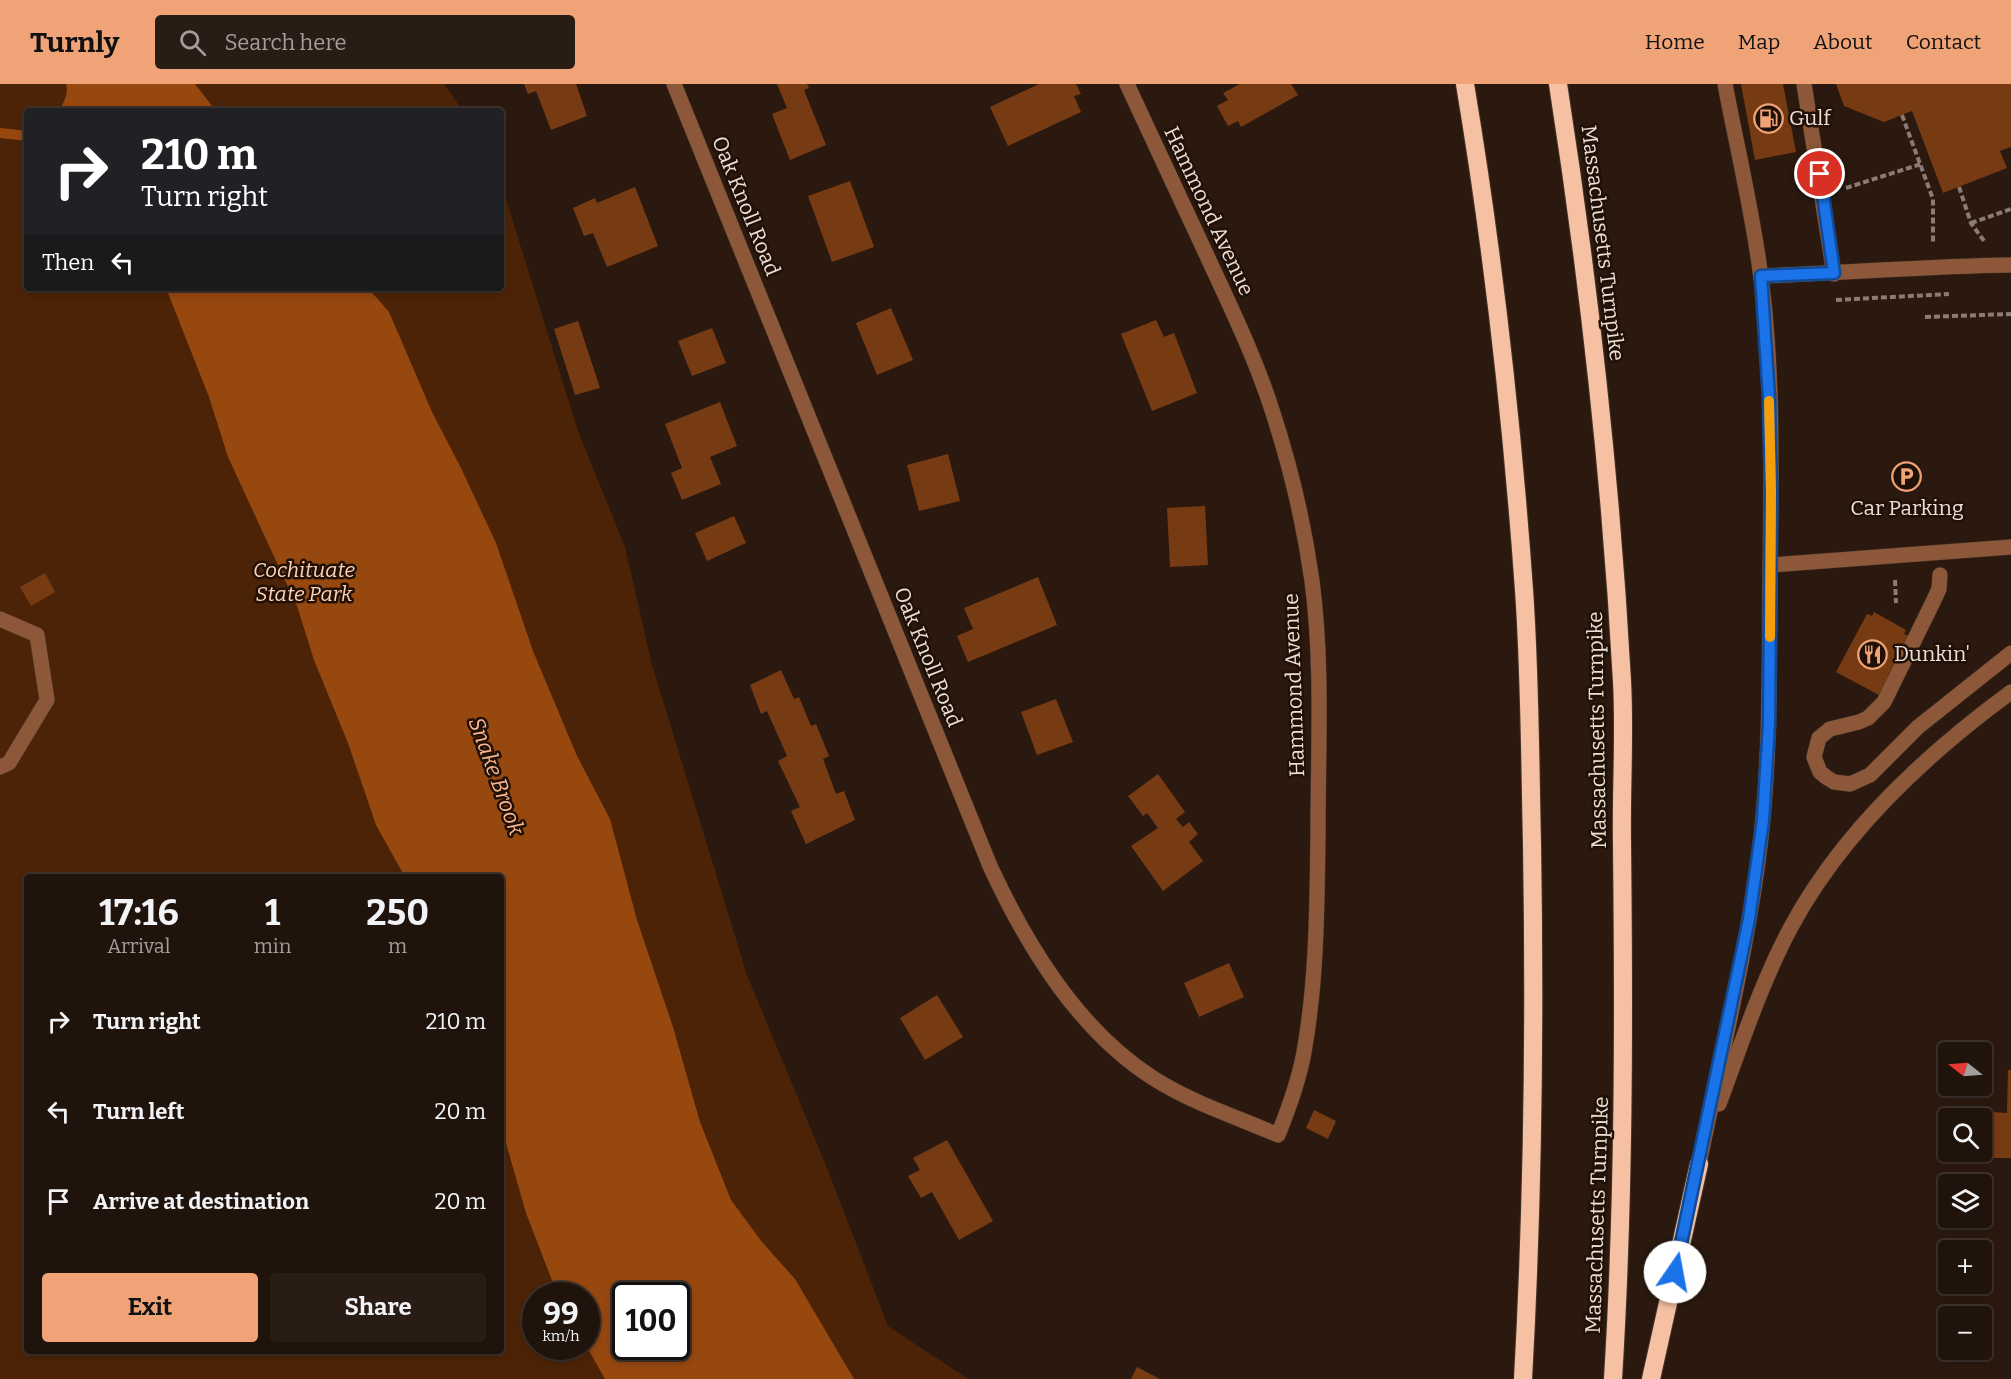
<!DOCTYPE html>
<html lang="en">
<head>
<meta charset="utf-8">
<style>
	body { margin:0; font-family:Bitter,serif; background:#281c14; color:#f1f3f6; height:100vh; display:flex; flex-direction:column; font-size:22px; white-space:nowrap }
	* { box-sizing:border-box; margin:0 }
	p { font-size:20px; color:#a29e9d }
	.icon { flex:none; width:33px; height:33px; fill:none; stroke:currentColor; stroke-width:2; stroke-linecap:round; stroke-linejoin:round }
	.map { position:relative; flex:1; overflow:hidden }
	.side { position:absolute; left:24px; top:790px; width:480px; height:480px; display:flex; flex-direction:column; background:#20130b; border-radius:6px; box-shadow:0 3px 9px #0003,0 0 0 2px #3d322c }
	.side>* { flex:none }
	.guide { position:absolute; left:24px; top:24px; width:480px; height:183px; border-radius:6px; box-shadow:0 3px 9px #0003,0 0 0 2px #3d322c; background:#202124; color:#fff; overflow:hidden }
	.needle { width:39px; rotate:287deg }
	.tools { position:absolute; left:1938px; top:958px; display:grid; gap:12px }
	.tools a { display:grid; place-items:center; width:54px; height:54px; border-radius:6px; background:#20130b; box-shadow:0 3px 9px #0003,0 0 0 2px #3d322c; font-size:30px }
	.speed { position:absolute; left:522px; top:1198px; display:flex; gap:12px; font-size:30px; font-weight:700; text-align:center }
	.speed>* { display:grid; place-content:center; width:78px; height:78px; border-radius:50%; background:#20130b; box-shadow:0 3px 9px #0003,0 0 0 2px #3d322c; line-height:1 }
	.speed small { font-size:15px; font-weight:400 }
	.speed .limit { border:3px solid #111; border-radius:9px; background:#fff; color:#111 }
	.pin { position:absolute; display:grid; place-items:center; width:51px; height:51px; color:#fff; margin:-26px; border:3px solid #fff; border-radius:50%; box-shadow:0 2px 6px #0007 }
	.me { position:absolute; width:66px; margin:-33px; rotate:12deg; stroke-linejoin:round; filter:drop-shadow(0 0 4px #0008) }
	.turn { display:flex; align-items:center; gap:21px; height:126px; padding:0 18px; font-size:27px }
	.turn .icon { width:78px; height:78px; stroke-width:2.5 }
	.turn b { display:block; font-size:42px; line-height:51px }
	.then { display:flex; align-items:center; height:57px; padding:0 18px; background:#0003; gap:12px; font-size:22px }
	.eta { display:flex; justify-content:space-evenly; align-items:center; height:102px; text-align:center }
	.eta b { font-size:36px; font-weight:700; line-height:42px }
	.action { display:flex; gap:12px; margin-top:auto; padding:12px 18px }
	.action a { flex:1; height:69px; border-radius:6px; background:#efa377; color:#111; font-size:24px; font-weight:700; line-height:69px; text-align:center }
	.action a+a { background:#281c14; color:#f1f3f6 }
	ul { padding:0; list-style:none }
	li { display:flex; align-items:center; gap:18px; height:90px; padding:0 18px }
	li div { flex:1 }
	li b { display:block; font-size:22px }
	li em { font-style:normal }
	header { display:flex; align-items:center; gap:36px; box-sizing:border-box; height:84px; padding:0 30px; background:#efa377; color:#111 }
	header strong { font-size:28px }
	nav { display:flex; gap:33px; margin-inline-start:auto; font-size:21px }
	.search { width:420px; height:54px; background:#281c14; display:flex; align-items:center; gap:15px; box-sizing:border-box; padding:0 21px; border-radius:6px; color:#a29e9d; font-size:22px }
	.map>svg:first-child { display:block }
	.green { fill:#4c2307; fill-rule:evenodd }
	.water { fill:#97480f; fill-rule:evenodd }
	.lines { fill:none; stroke-linecap:round; stroke-linejoin:round }
	.stream { stroke:#97480f; stroke-width:10 }
	.building { fill:#773b13 }
	.minor-casing { stroke:#46352b; stroke-width:16 }
	.highway-casing { stroke:#46352b; stroke-width:20 }
	.path { stroke:#8b7b73; stroke-width:4; stroke-dasharray:6 3; stroke-linecap:butt }
	.minor { stroke:#8c5839; stroke-width:15 }
	.highway { stroke:#f6c1a3; stroke-width:18 }
	.route-casing { stroke:#114b97; stroke-width:15 }
	.route { stroke:#1a73e8; stroke-width:10 }
	.slow { stroke:#f59e0b; stroke-width:10 }
	.labels { text-anchor:middle; stroke-width:5; stroke-linejoin:round; paint-order:stroke }
	.poi-label { font-size:21px; fill:#ecdfd8; stroke:#211006; text-anchor:start }
	.street-label { font-size:21px; fill:#ecdfd8; stroke:#211006 }
	.park-label { font-size:21px; font-style:italic; fill:#ffd1b8; stroke:#211006 }
	.water-label { font-size:22px; font-style:italic; fill:#fab792; stroke:#211006 }
</style>
</head>
<body>
<header>
<strong>Turnly</strong>
<div class="search"><svg class="icon" aria-label="search" viewBox="0 0 24 24"><circle cx="10" cy="10" r="6"/><path d="M15 15l6 6"/></svg>Search here</div>
<nav><a>Home</a><a>Map</a><a>About</a><a>Contact</a></nav>
</header>
<div class="map">
<svg width="2011" height="1295" viewBox="0 0 2011 1295">
	<rect width="100%" height="100%" fill="#2b190f"/>
	<path class="green" d="M0,0H444L463,27H27V204H501V99L578,347L625,463L652,581L747,891L827,1084L888,1242L968,1295H0ZM27,794H501V1268H27ZM536,1212H586V1263H536ZM626,1212H676V1263H626Z"/>
	<g class="water">
		<path d="M66,0H195L216,27H57C64,22 69,7 66,0Z"/>
		<path d="M166,204H368L389,228L432,328L461,384L496,459L533,567L577,672L610,735L637,836L673,943L700,1038L731,1116L762,1158L795,1195L854,1295H605L587,1263L586,1212H558L526,1129L501,1042V794L405,793L376,741L348,659L314,576L297,522L228,373L209,313ZM626,1212H676V1263H626Z"/>
	</g>
	<g class="lines">
		<path class="stream" d="M0,49L27,52"/>
	</g>
	<g class="building">
		<path d="M524,0H576L587,32L551,46L536,7L528,10Z"/>
		<path d="M777,0H807L809,4L804,6L826,61L790,76L772,30L787,24Z"/>
		<path d="M1039,0H1076L1081,10L1074,12L1081,28L1008,62L990,23Z"/>
		<path d="M1240,0H1291L1298,11L1241,43L1238,37L1228,42L1217,22L1228,16L1223,9Z"/>
		<path d="M1741,0H1783L1796,68L1755,76Z"/>
		<path d="M1836,0H2011V63L2000,67L2007,84L1943,109L1912,27L1884,38L1844,22Z"/>
		<path d="M850,97L874,163L832,178L808,112Z"/>
		<path d="M635,103L658,162L607,183L593,149L584,152L573,124L595,114L597,119Z"/>
		<path d="M891,224L913,276L877,291L856,239Z"/>
		<path d="M1156,236L1164,253L1174,249L1197,309L1152,327L1121,250Z"/>
		<path d="M578,237L600,304L575,311L554,245Z"/>
		<path d="M712,244L726,279L692,292L678,257Z"/>
		<path d="M720,318L737,362L710,373L721,400L682,416L671,389L682,384L665,340Z"/>
		<path d="M948,370L960,417L919,427L907,381Z"/>
		<path d="M1205,422L1208,481L1170,483L1167,424Z"/>
		<path d="M734,432L746,459L707,477L695,449Z"/>
		<path d="M45,489L55,508L31,522L20,503Z"/>
		<path d="M1038,493L1057,541L968,578L957,552L973,545L964,524Z"/>
		<path d="M1874,528L1906,546L1904,550L1910,552L1879,611L1836,588L1867,530L1872,532Z"/>
		<path d="M781,586L794,615L799,613L811,642L816,640L829,672L823,675L836,710L844,707L855,736L806,760L791,727L800,723L778,677L787,672L767,627L761,630L750,601Z"/>
		<path d="M1056,615L1073,658L1037,671L1021,628Z"/>
		<path d="M1158,690L1185,728L1176,735L1183,743L1189,738L1198,750L1189,758L1203,777L1163,807L1131,762L1158,744L1147,729L1143,732L1128,712Z"/>
		<path d="M1229,879L1244,913L1199,933L1184,899Z"/>
		<path d="M937,911L963,953L925,976L900,934Z"/>
		<path d="M2008,986H2011V1074H1990L1991,1028L2007,1029Z"/>
		<path d="M1314,1026L1336,1037L1328,1055L1306,1044Z"/>
		<path d="M947,1056L993,1137L959,1156L932,1108L921,1114L908,1092L920,1086L913,1074Z"/>
		<path d="M1137,1283L1160,1295H1131Z"/>
	</g>
	<g class="lines">
		<defs>
			<g id="minor">
				<path d="M674,0L990,782C1027,862 1078,946 1153,994C1192,1019 1237,1033 1278,1051C1289,1024 1299,996 1304,968C1317,895 1317,822 1318,749C1318,665 1323,580 1312,497C1304,439 1290,381 1272,326C1255,273 1231,224 1208,174C1181,116 1154,58 1127,0"/>
				<path d="M1804,0L1834,190"/>
				<path d="M1761,192C1845,189 1928,182 2011,181"/>
				<path d="M1770,481L2011,463"/>
				<path d="M1940,491L1939,505L1932,520L1884,618L1868,634L1859,638L1830,645L1819,654L1814,673L1820,688L1826,693L1834,698L1850,700L1870,691L1918,643L2011,569"/>
				<path d="M0,683L9,679L47,616L37,551L0,535"/>
				<path d="M1719,1020C1741,961 1761,899 1791,843C1842,748 1925,671 2011,608"/>
				<path d="M1699,1080C1719,982 1743,884 1757,785C1771,688 1769,592 1770,495C1771,395 1774,293 1761,194C1753,129 1737,64 1725,0"/>
			</g>
			<g id="highway">
				<path d="M1465,0C1493,167 1512,337 1524,506C1530,590 1530,675 1532,760C1535,939 1533,1117 1523,1295"/>
				<path d="M1558,0C1589,198 1611,397 1622,597C1625,651 1621,706 1622,760C1624,939 1624,1117 1613,1295"/>
				<path d="M1651,1295L1699,1080"/>
			</g>
		</defs>
		<use href="#minor" class="minor-casing"/>
		<use href="#highway" class="highway-casing"/>
		<g class="path">
			<path d="M1902,31L1933,115V158"/>
			<path d="M1959,103L1971,139L1984,157"/>
			<path d="M1846,104L1921,80"/>
			<path d="M1971,139L2011,125"/>
			<path d="M1836,216L1949,210"/>
			<path d="M1925,233L2011,230"/>
			<path d="M1895,496L1896,519"/>
		</g>
		<use href="#minor" class="minor"/>
		<use href="#highway" class="highway"/>
	</g>
	<g class="lines">
		<defs>
			<path id="route" d="M1675,1188L1749,835L1763,736L1769,640L1771,408L1769,314L1761,192L1834,189L1820,90"/>
		</defs>
		<use href="#route" class="route-casing"/>
		<use href="#route" class="route"/>
		<path class="slow" d="M1769,317L1771,408L1770,553"/>
	</g>
	<defs>
		<symbol id="fuel-ring" viewBox="-11 -11 22 22"><circle r="9.5" fill="#211006" stroke="#efa377" stroke-width="1.5"/><path d="M-5.5-6h7V0h2V4h1.3V-2.5L3-4.5l.8-.8L6-3V5H2.5V1h-1V6h-7ZM-4.2-4.7v3.2H.2V-4.7Z" fill="#efa377"/></symbol>
		<symbol id="parking-ring" viewBox="-11 -11 22 22"><circle r="9.5" fill="#211006" stroke="#efa377" stroke-width="1.5"/><path d="M-3.5-5.5H1a3.5 3.5 0 0 1 0 7H-1V5.5H-3.5ZM-1-3.4V-.6H.8a1.4 1.4 0 0 0 0-2.8Z" fill="#efa377"/></symbol>
		<symbol id="restaurant-ring" viewBox="-11 -11 22 22"><circle r="9.5" fill="#211006" stroke="#efa377" stroke-width="1.5"/><path d="M-5-6h1v4h1v-4h1v4h1v-4h1v5L-1.5 .5V6h-2V.5L-5-1ZM5-6V6H3V1.5H1.5Q1.5-4 5-6Z" fill="#efa377"/></symbol>
	</defs>
	<g fill-rule="evenodd">
		<use href="#fuel-ring" x="1752" y="18" width="33" height="33"/>
		<use href="#parking-ring" x="1890" y="376" width="33" height="33"/>
		<use href="#restaurant-ring" x="1856" y="554" width="33" height="33"/>
	</g>
	<g class="labels">
		<g class="poi-label">
			<text x="1789" y="41">Gulf</text>
			<text x="1907" y="431" text-anchor="middle">Car Parking</text>
			<text x="1894" y="577">Dunkin'</text>
		</g>
		<g class="street-label">
			<text transform="translate(746 122) rotate(68)" y="7">Oak Knoll Road</text>
			<text transform="translate(1209 127) rotate(65)" y="7">Hammond Avenue</text>
			<text transform="translate(1603 159) rotate(83)" y="7">Massachusetts Turnpike</text>
			<text transform="translate(928 573) rotate(68)" y="7">Oak Knoll Road</text>
			<text transform="translate(1294 601) rotate(-92)" y="7">Hammond Avenue</text>
			<text transform="translate(1597 646) rotate(-91)" y="7">Massachusetts Turnpike</text>
			<text transform="translate(1597 1131) rotate(-88)" y="7">Massachusetts Turnpike</text>
		</g>
		<g class="park-label">
			<text x="304" y="493">Cochituate<tspan x="304" dy="24">State Park</tspan></text>
		</g>
		<g class="water-label">
			<text transform="translate(497 692) rotate(70)" y="8">Snake Brook</text>
		</g>
	</g>
</svg>
<div class="tools">
<a><svg class="needle" viewBox="-14 -14 28 28"><path d="M0-13l5 13h-10z" fill="#e53935"/><path d="M0 13l5-13h-10z" fill="#a29e9d"/></svg></a>
<a><svg class="icon" aria-label="search" viewBox="0 0 24 24"><circle cx="10" cy="10" r="6"/><path d="M15 15l6 6"/></svg></a>
<a><svg class="icon" aria-label="layers" viewBox="0 0 24 24"><path d="M12 4l9 5-9 5-9-5zM3 14l9 5 9-5"/></svg></a>
<a>+</a>
<a>−</a>
</div>
<div class="speed"><div>99<small>km/h</small></div><div class="limit">100</div></div>
<div class="pin" style="left:1820px;top:90px;background:#d93025"><svg class="icon" aria-label="arrive" viewBox="0 0 24 24"><path d="M6 21V4h12l-3 4 3 4H6"/></svg></div>
<svg class="me" style="left:1675px;top:1188px" viewBox="-20 -20 40 40"><circle r="19" fill="#fff"/><path d="M0-13L10 11 0 6-10 11z" fill="#1a73e8"/></svg>
<div class="guide">
<div class="turn"><svg class="icon" aria-label="right" viewBox="0 0 24 24"><path d="M7 20v-9h11M14 6l5 5-5 5"/></svg><div><b>210 m</b>Turn right</div></div>
<div class="then">Then<svg class="icon" aria-label="left" viewBox="0 0 24 24"><path d="M17 20v-9H6M10 6l-5 5 5 5"/></svg></div>
</div>
<section class="side">
<div class="eta">
<div><b>17:16</b><p>Arrival</p></div>
<div><b>1</b><p>min</p></div>
<div><b>250</b><p>m</p></div>
</div>
<ul>
<li><svg class="icon" aria-label="right" viewBox="0 0 24 24"><path d="M7 20v-9h11M14 6l5 5-5 5"/></svg><div><b>Turn right</b></div><em>210 m</em></li>
<li><svg class="icon" aria-label="left" viewBox="0 0 24 24"><path d="M17 20v-9H6M10 6l-5 5 5 5"/></svg><div><b>Turn left</b></div><em>20 m</em></li>
<li><svg class="icon" aria-label="arrive" viewBox="0 0 24 24"><path d="M6 21V4h12l-3 4 3 4H6"/></svg><div><b>Arrive at destination</b></div><em>20 m</em></li>
</ul>
<div class="action"><a>Exit</a><a>Share</a></div>
</section>
</div>
</body>
</html>
